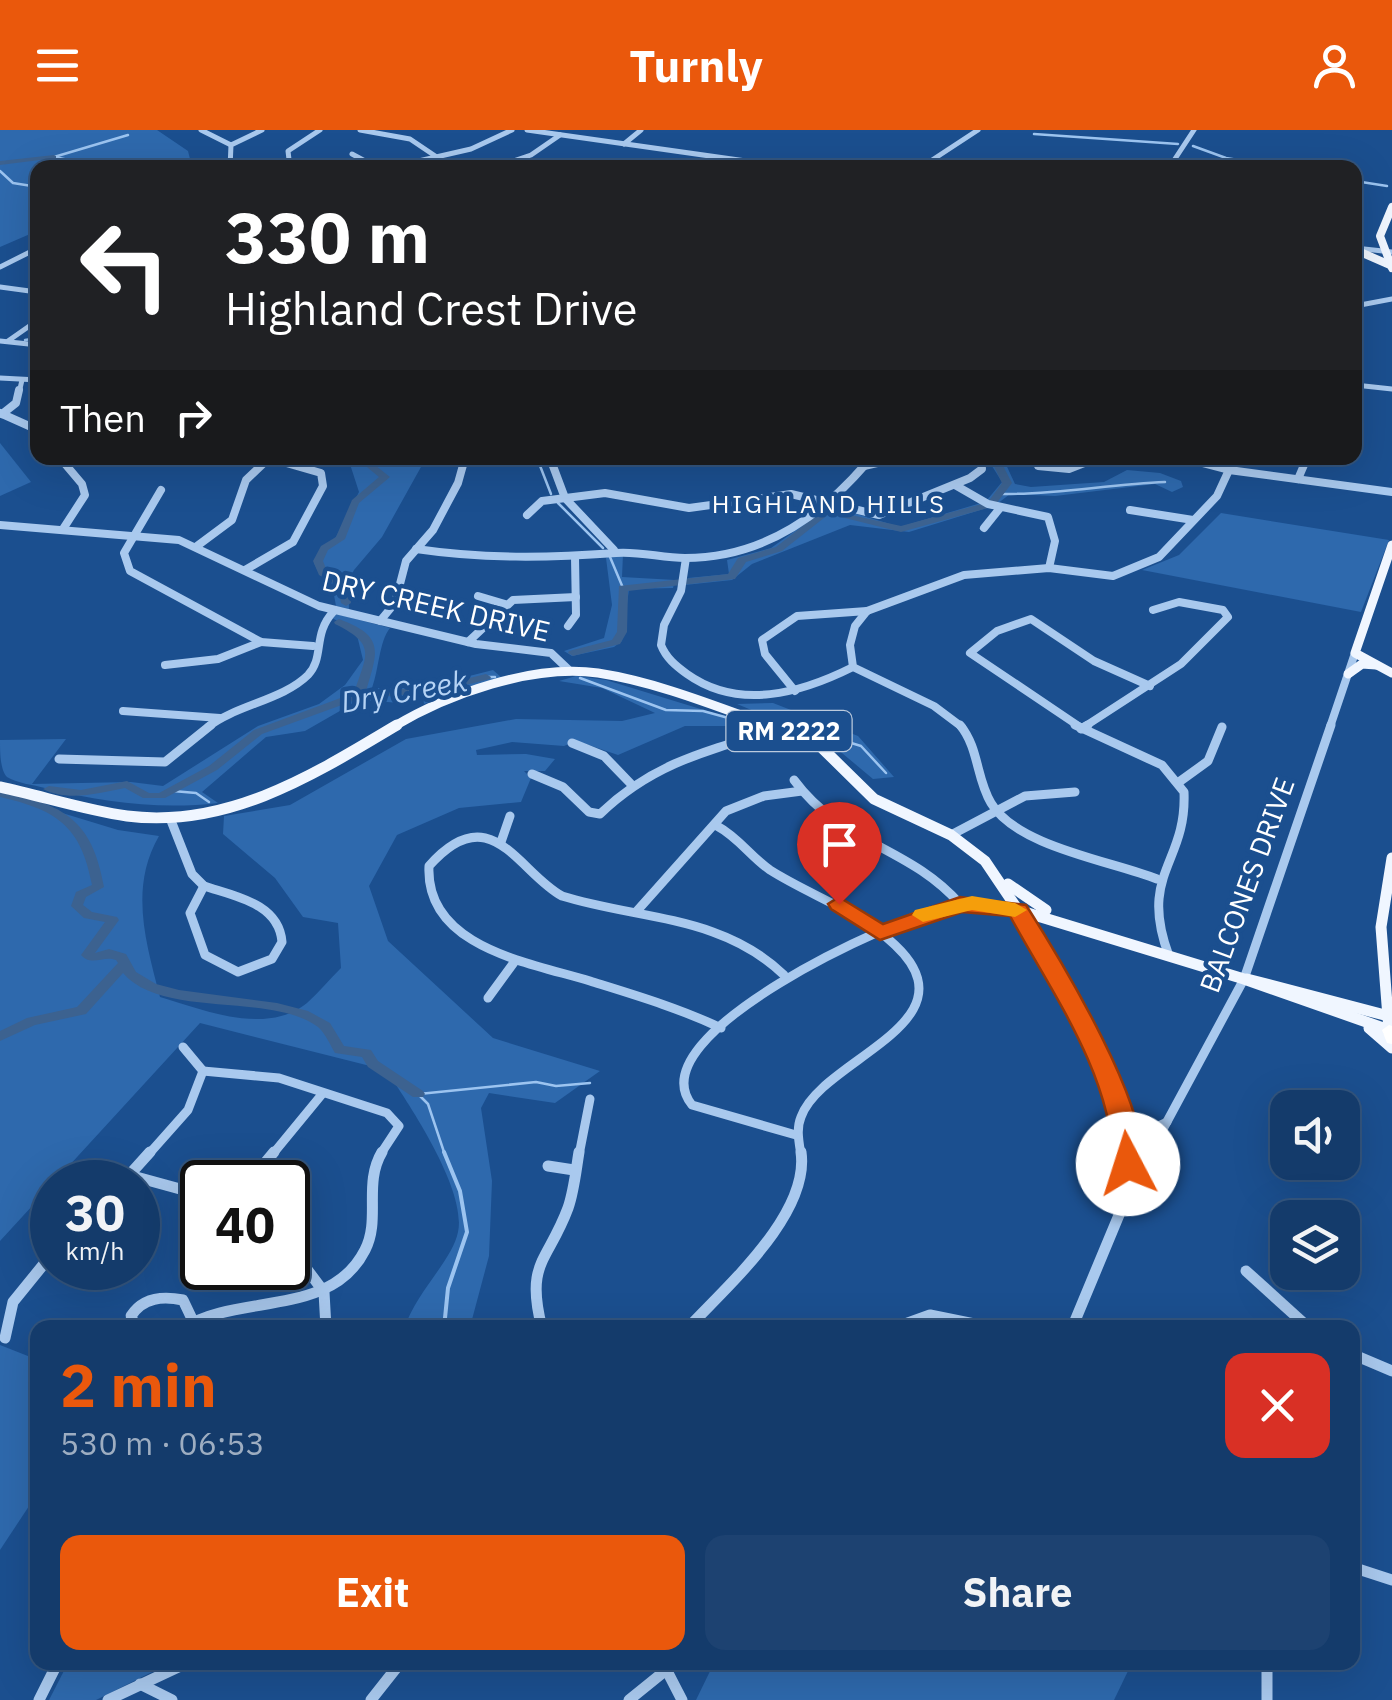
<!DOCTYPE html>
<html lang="en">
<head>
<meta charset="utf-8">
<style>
	body { margin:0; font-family:"IBM Plex Sans",sans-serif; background:#1d4271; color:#f1f3f6; height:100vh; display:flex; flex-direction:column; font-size:38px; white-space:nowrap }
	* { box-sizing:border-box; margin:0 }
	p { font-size:32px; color:#9dadc1 }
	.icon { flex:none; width:55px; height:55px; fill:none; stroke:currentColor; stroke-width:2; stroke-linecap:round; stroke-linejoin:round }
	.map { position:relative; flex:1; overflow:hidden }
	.sheet { position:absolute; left:30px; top:1190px; width:1330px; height:350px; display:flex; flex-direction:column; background:#143b6b; border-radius:20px; box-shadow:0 10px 40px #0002,0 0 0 2px #33557e }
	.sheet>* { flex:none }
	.banner { position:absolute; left:30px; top:30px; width:1332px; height:305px; border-radius:20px; box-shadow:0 10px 40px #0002,0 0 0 2px #33557e; background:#202124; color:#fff; overflow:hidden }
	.buttons { position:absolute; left:1270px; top:960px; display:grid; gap:20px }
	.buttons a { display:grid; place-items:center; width:90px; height:90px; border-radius:20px; background:#143b6b; box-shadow:0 10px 40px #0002,0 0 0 2px #33557e; font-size:50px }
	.speed { position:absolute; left:30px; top:1030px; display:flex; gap:20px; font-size:50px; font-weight:700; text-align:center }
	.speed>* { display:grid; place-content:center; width:130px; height:130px; border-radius:50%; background:#143b6b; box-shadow:0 10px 40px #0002,0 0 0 2px #33557e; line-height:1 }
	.speed small { font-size:25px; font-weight:400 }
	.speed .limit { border:5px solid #111; border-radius:15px; background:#fff; color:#111 }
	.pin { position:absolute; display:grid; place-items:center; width:85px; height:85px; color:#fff; margin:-102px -42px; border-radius:50% 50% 50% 0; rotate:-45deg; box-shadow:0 0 10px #0007 }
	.pin .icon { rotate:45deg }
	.me { position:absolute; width:110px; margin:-55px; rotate:355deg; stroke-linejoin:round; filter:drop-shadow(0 0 8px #0008) }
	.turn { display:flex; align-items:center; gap:35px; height:210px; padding:0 30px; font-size:45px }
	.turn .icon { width:130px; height:130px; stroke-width:2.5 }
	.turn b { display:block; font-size:70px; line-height:85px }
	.then { display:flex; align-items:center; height:95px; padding:0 30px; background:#0003; gap:20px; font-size:38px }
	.round { display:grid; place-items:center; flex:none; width:105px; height:105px; border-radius:20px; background:#1d4271 }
	.head { display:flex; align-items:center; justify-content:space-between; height:170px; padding:0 30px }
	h1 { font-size:60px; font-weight:700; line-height:75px; color:#ea580c }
	.primary-button { display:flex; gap:20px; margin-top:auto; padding:20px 30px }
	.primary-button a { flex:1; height:115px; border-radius:20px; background:#ea580c; color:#fff; font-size:40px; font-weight:700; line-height:115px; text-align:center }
	.primary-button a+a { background:#1d4271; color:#f1f3f6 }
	header { display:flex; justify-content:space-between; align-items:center; height:130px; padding:0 30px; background:#ea580c; color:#fff; font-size:45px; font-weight:700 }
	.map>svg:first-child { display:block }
	.green { fill:#2e69ad }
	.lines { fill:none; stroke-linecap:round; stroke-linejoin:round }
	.stream-far1 { stroke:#9cc4f0; stroke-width:2.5 }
	.stream { stroke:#9cc4f0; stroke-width:4 }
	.river { fill:#3c6290; fill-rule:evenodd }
	.minor-far3 { stroke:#a9c9ee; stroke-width:5 }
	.minor-far2 { stroke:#a9c9ee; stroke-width:8 }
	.minor-far1 { stroke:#a9c9ee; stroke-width:9 }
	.minor { stroke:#a9c9ee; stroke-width:11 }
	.major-far2 { stroke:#f0f6ff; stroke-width:8 }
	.major-far1 { stroke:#f0f6ff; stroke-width:9 }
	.major { stroke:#f0f6ff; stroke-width:11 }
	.highway { fill:#fff; fill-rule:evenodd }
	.route { fill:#ea580c; stroke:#983908; stroke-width:2.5 }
	.slow { fill:#f59e0b }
	.labels { text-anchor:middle; stroke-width:9; stroke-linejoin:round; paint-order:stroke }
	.far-neighbourhood-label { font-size:25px; letter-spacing:2.5px; fill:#fff; stroke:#1b4f8f }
	.shield { fill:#1b4f8f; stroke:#bbcadd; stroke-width:2.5 }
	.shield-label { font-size:25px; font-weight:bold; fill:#fff }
	.street-label { font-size:28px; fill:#fff; stroke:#1b4f8f }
	.water-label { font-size:30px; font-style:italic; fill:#b5d3f5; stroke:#1b4f8f }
</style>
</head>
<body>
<header><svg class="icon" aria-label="menu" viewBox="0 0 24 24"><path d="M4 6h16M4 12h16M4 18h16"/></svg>Turnly<svg class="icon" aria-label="person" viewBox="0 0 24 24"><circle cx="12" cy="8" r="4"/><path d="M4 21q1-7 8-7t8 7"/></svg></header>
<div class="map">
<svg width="1392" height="1570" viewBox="0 0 1392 1570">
	<rect width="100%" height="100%" fill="#1b4f8f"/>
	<g class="green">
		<path d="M0,0H157L188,21L192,37L38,38L37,101L0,117Z"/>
		<path d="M0,313L31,352L0,366Z"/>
		<path d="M348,328H426L382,407L354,440L348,452L349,479L336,476L332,454L320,445L314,433L336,407L359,362Z"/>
		<path d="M987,328H1003L1015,354L1031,357L1104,352L1127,340L1160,343L1181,351L1183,357L1172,362L1155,354L1055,366L1010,364L997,374L987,370L1002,352Z"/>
		<path d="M981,373L990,377L909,402L850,395L752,434L732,450L685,455L688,448L729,444L727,430L771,418L830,376L900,397Z"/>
		<path d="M1221,383L1389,410L1361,482L1142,440L1179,425Z"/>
		<path d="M615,422L623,424L622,447L675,450L673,458L629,459L622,511L614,517L572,526L564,521L604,508L612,475L606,428Z"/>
		<path d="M337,484L390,498C379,512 379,539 372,558H410L401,573L359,570L305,601L266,607L202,662L218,673C159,680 103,672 45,658C34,655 16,653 7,647C0,640 0,621 0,610L66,609L32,654L131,652L163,656L258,596L319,574L345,555L363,530L356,501L332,488Z"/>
		<path d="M493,540L502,548L424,574L422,558Z"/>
		<path d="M576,546L606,550L756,596H685L618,625L577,611L564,616L512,612L476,620L477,625L526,624L555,629L545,641H524L531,648L521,672L459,678L397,705L369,756L388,811L493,908L600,941L555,973L489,963L481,978L492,1051L489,1126L470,1197H405C415,1164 453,1129 458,1102C467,1060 409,974 386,940L200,893L0,1111V664L118,700L159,706C129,758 146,813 160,867C204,880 266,906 307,873C319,862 330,849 341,838L338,793L303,787L275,748L223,704L224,686L290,675L406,609L516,589L622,591L655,583L602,558L559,551Z"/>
		<path d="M773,573L858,606L894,647L873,649L830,613L737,574Z"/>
		<path d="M0,1215L38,1230L37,1364L0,1420Z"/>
		<path d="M1120,1532L1128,1541L1114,1570H696L714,1533Z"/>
		<path d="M68,1533H170L96,1570H49Z"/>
	</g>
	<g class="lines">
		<g class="stream-far1">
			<path d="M1034,4L1178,14"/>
			<path d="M1193,16L1226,28L1288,38"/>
			<path d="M54,27L128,5"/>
			<path d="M55,27L103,38"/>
			<path d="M0,41L13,53L38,57"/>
			<path d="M1355,51L1387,56"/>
			<path d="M25,210L38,208"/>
			<path d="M537,328L551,364"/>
			<path d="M999,364C1055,365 1109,354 1165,352"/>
			<path d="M558,373L603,418"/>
			<path d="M610,427L623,458"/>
			<path d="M486,547H495"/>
			<path d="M580,548L666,580L703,581L754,595"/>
			<path d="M780,591L861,616L886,643"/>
			<path d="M173,661L196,663L209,672"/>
			<path d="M418,964L428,974L445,1025"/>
			<path d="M419,964L536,952L556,956L590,953"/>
		</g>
		<path class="stream" d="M444,1198L448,1158L467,1102L460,1061L444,1022"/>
		<g class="river">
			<path d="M54,25L56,26V28L0,35V31Z"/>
			<path d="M356,328H366L390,347L359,373L345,409L328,420L323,431L327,441C343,447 351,456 351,473L346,476L341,473L337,455L319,445L313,431L321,416L336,407L352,370L379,347Z"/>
			<path d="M990,328H999L1012,353L996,374L993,375L988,372L1002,353Z"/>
			<path d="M985,373L988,374V378L901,402L829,384L782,421L746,432L735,449L628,461L627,502L620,514L573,526L568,523L569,521L612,510L617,502L619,456L728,444L738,428L776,417L824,379L901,396Z"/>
			<path d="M339,489C385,506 378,521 366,561L433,557L486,544L491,547L490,549L433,563L361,568L262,604L217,640L165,668H143L125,658C99,663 68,672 43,659L49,656L81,660L127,651L149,663H159L209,636L254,600L354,563C366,525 378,515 335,494L334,492Z"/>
			<path d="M0,661C64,675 92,689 104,757L86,767L83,775L92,782L117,787L119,790L95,823L109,819L126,824L136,842L156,854L179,860L277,873L308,881L330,893L344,916L371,920L378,931L423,961L425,964L423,967H413L368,937L362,927L335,923C330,915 326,904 318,897C271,862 162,889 123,843L86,884L35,895L0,911V901L27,888L77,877L118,833L116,830C103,825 92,837 81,825L105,792L84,788L71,776L76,762L92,755C81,696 57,680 0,667Z"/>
		</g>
		<g class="minor-far3">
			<path d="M201,0L231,15"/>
			<path d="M360,0L410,9L453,38"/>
			<path d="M527,0L795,38"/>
			<path d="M624,14L641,0"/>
			<path d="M352,24L378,38"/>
			<path d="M230,38L231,15L262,0"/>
			<path d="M290,38L288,21L320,0"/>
			<path d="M388,38L471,19L512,0"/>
			<path d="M493,38L531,25L560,5"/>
			<path d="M920,38L978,0"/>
			<path d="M1169,38L1194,0"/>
			<path d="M1355,118L1392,122"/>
			<path d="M0,137L38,118"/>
			<path d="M0,157L37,162"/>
			<path d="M1355,176L1392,169"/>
			<path d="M0,211L38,215"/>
			<path d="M8,211L38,190"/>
			<path d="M0,248L38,250"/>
			<path d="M1355,255L1392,259"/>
			<path d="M19,263L22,250"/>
		</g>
		<g class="minor-far2">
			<path d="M0,283L38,300"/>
			<path d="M2,284L16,273L19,260"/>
			<path d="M60,328L82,354L85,365L63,399"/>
			<path d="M550,328L565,368L614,420"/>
			<path d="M661,328H714"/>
			<path d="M1036,328L1038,336L1069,339L1097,328"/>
			<path d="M1183,328L1229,340L1392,362"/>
			<path d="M864,336L899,328"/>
			<path d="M1298,349L1307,328"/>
			<path d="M955,355L988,374L1048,387L1055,411L1049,438"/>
			<path d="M161,360L124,423L130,441L261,512L313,516"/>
			<path d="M1130,380L1193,390"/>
			<path d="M527,385L542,371L605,363L689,378L791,364L879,385L970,348L982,339L981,328"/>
			<path d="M0,395L179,410L319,476L476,514L551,523L570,541"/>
			<path d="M984,398L1000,378"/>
			<path d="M197,416L232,390L246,350L269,328L321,343L323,356L293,412L245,440"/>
			<path d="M416,419C484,429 548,428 616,423C639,421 662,428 685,428C759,428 817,390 864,336L862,328"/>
			<path d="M686,428L681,461L664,495L661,515C666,528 676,536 687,544C739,581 801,563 853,537"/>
			<path d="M478,466L505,474"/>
			<path d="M380,491L395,473L406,431L433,400L458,353L465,328"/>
			<path d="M568,496L576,485L575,427"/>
			<path d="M468,512L513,470L576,467"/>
			<path d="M165,535L218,529L261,512"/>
			<path d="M795,561L765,524L762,510L797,486L867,481"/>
			<path d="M123,581L220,588"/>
			<path d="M208,597C236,575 283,570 308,545C325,527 312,504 334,481"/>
			<path d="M962,597L934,576L853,537L850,515L855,496L867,481L964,445L1049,438L1113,446L1159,427L1217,366L1229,340"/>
			<path d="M1080,597L970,523L997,501L1031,489L1094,531L1150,556"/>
			<path d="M1084,597L1181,534L1228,487L1223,480L1179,472L1153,480"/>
			<path d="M1330,597L1355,523"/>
		</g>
		<g class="minor-far1">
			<path d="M960,595C979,618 976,648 991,673C1017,717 1112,731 1157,749"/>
			<path d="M1075,595L1162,635L1184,662C1187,734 1138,743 1169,826"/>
			<path d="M1081,599L1088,595"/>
			<path d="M572,613L604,626L631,654"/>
			<path d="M59,629L165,632L211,595"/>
			<path d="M532,644L563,657L589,682L600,684C654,632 710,620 780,599"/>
			<path d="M794,650C842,715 909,716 960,774"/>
			<path d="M1179,652L1208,631L1222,597"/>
			<path d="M170,688L192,744L204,756"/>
			<path d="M717,696C738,707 751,727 770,740C811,766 859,781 895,815C978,893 821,929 801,987C796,999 799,1012 801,1025"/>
			<path d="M951,705L1025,666L1075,662"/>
			<path d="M501,712L510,686"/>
			<path d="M204,756C234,766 279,773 282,812L272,829L238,842L205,825L190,783Z"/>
			<path d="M636,782L726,681L764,666L802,661"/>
			<path d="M488,868L515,831"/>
			<path d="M721,898C679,878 635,865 590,851C532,833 425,818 429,736C491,666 518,742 562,766C640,790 722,785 784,845"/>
			<path d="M203,941L279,948L387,983L399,996L380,1025"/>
			<path d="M1125,994L1143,1003L1167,992"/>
			<path d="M796,1005L692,975C635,905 896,787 949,776C973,772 994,776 1018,780C1065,858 1120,932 1129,1025"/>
			<path d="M1128,1021L1161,1005"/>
			<path d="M148,1025L188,980L203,941L183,917"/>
			<path d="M272,1025L323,963"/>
			<path d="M579,1025L590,969"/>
			<path d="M1149,1025L1244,849L1331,595"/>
		</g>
		<g class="minor">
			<path d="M548,1036L574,1040"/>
			<path d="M129,1045L202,1065"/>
			<path d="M123,1052L150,1022"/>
			<path d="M249,1052L274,1022"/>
			<path d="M1125,1070L1151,1022"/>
			<path d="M288,1114L324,1162L326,1198"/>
			<path d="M1246,1141L1309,1198"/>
			<path d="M136,1198L131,1186C143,1167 163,1166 183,1170L193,1191"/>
			<path d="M184,1198C238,1163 331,1188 365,1120C381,1089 363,1054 382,1022"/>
			<path d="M542,1198C525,1132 548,1132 568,1078C574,1061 576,1040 579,1022"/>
			<path d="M688,1198C727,1156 810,1084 801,1022"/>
			<path d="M894,1198L930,1185L994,1198"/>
			<path d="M1072,1198L1119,1085L1128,1022"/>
			<path d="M5,1208L13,1172L52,1124"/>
			<path d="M1352,1224L1392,1241"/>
			<path d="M1352,1437L1392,1450"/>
			<path d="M1267,1532V1570"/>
			<path d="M666,1539L682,1570"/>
			<path d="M140,1554L172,1570"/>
			<path d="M39,1570L58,1532"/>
			<path d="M108,1570L189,1532"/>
			<path d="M371,1570L401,1532"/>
			<path d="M629,1570L676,1532"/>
		</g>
		<g class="major-far2">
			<path d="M1392,77L1380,106L1392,138"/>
			<path d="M1358,121L1390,135"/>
		</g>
		<g class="major-far1">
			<path d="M1392,415L1355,523L1392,543"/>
			<path d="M1348,544L1362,534L1376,535"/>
			<path d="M393,597C448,564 532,534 598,543C657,552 718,577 774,597"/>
		</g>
		<g class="major">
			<path d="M767,595L817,613L874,669L951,705L985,731L1018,780L1244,849L1392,901"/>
			<path d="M0,657C42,666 85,680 127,686C228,699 315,644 397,595"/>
			<path d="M1008,754L1046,780"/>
			<path d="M1247,849L1392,887"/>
			<path d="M1369,898L1392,918"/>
			<path d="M1389,900L1381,797L1392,728"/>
		</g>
		<path class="highway" d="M1389,895L1392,896V914L1387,913L1382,900Z"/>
	</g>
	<path class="route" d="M839,767L883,794L960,767L1026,775C1054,819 1163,995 1137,1040L1128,1043L1114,1034C1110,942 1053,865 1010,786L962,782L880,810L831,779L828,774Z"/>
	<path class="slow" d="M972,766L1015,773L1027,780L1015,787L972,780L923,792L912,785L915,780Z"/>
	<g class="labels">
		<g class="far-neighbourhood-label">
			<text x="829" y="383">HIGHLAND HILLS</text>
		</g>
		<rect class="shield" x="726.5" y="581" width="125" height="40" rx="8"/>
		<g class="shield-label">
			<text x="789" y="610">RM 2222</text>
		</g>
		<g class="street-label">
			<text transform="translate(436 476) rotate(13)" y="10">DRY CREEK DRIVE</text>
			<text transform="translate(1247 755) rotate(-70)" y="10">BALCONES DRIVE</text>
		</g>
		<g class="water-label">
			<text transform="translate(404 562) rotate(-10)" y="10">Dry Creek</text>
		</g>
	</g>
</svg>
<div class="buttons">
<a><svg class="icon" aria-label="sound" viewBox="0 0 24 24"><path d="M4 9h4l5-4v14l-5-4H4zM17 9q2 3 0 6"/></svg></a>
<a><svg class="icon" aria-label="layers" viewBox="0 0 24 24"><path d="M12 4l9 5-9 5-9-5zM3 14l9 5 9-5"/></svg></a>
</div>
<div class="speed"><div>30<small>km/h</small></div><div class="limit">40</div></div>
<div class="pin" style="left:839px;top:774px;background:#d93025"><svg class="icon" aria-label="arrive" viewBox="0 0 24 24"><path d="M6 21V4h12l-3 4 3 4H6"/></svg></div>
<svg class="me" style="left:1128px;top:1034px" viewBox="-20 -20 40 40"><circle r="19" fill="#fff"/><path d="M0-13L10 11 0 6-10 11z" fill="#ea580c"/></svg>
<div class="banner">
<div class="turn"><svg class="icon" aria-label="left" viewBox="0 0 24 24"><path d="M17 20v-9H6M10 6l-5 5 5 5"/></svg><div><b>330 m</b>Highland Crest Drive</div></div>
<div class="then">Then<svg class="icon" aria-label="right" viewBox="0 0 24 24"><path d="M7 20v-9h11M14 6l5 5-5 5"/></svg></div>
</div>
<section class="sheet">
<div class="head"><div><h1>2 min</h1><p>530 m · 06:53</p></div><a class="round" style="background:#d93025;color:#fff"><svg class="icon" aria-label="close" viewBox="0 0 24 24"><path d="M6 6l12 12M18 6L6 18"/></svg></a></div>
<div class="primary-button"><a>Exit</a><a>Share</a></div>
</section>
</div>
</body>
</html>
